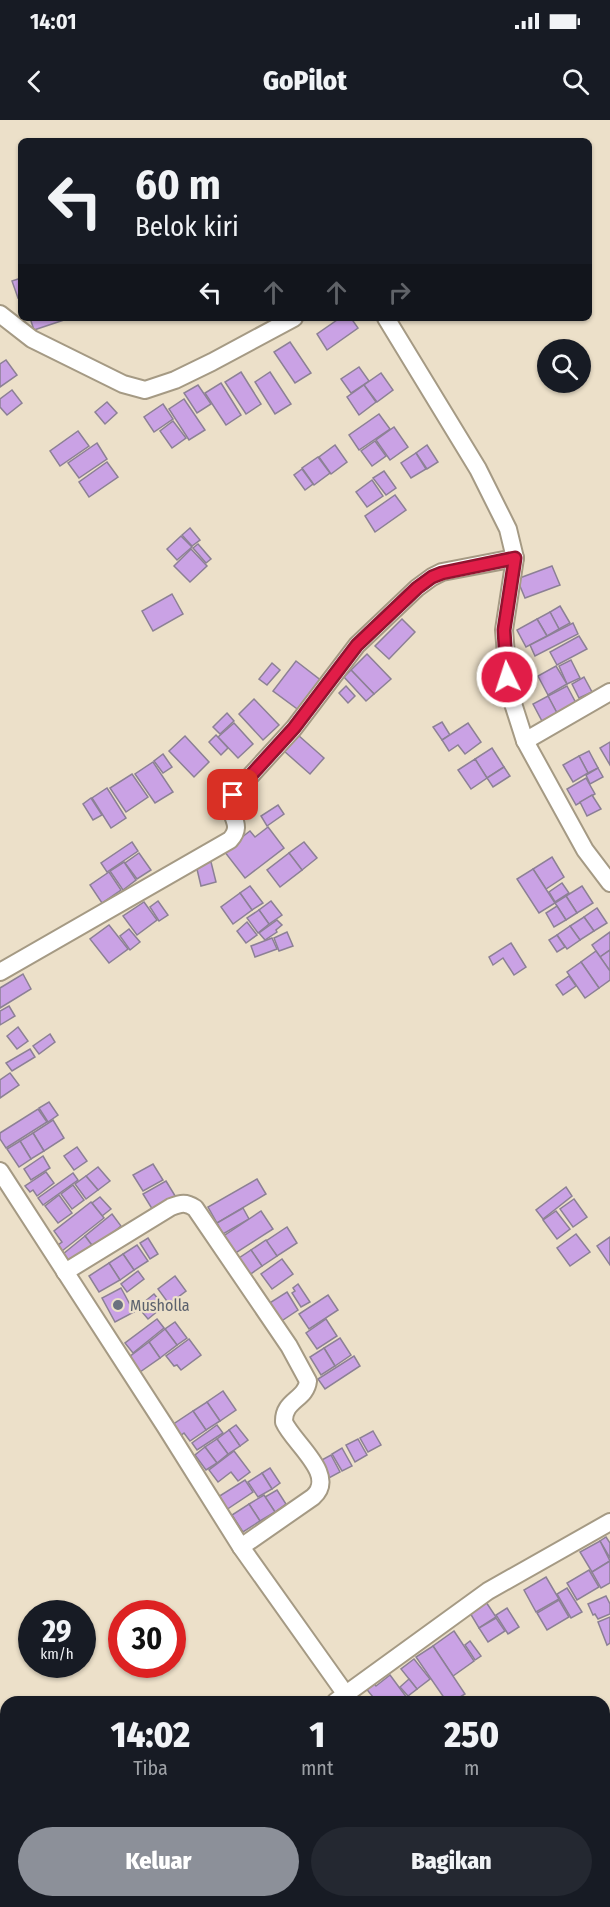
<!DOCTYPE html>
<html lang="id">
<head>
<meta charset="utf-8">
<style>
	body { margin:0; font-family:"Fira Sans Condensed",sans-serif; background:#242831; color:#f1f3f6; height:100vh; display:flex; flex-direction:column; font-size:22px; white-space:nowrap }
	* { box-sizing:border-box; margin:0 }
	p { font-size:20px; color:#9ea1a6 }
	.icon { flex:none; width:33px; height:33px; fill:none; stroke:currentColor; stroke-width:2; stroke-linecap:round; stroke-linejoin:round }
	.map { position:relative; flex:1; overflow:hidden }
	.side { position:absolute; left:0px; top:1576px; width:610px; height:212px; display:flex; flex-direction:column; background:#171b24; border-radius:18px 18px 0 0; box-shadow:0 2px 4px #0004 }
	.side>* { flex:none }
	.top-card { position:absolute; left:18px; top:18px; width:574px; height:183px; border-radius:9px; box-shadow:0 2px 4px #0004; background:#171b24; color:#f1f3f6; overflow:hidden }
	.buttons { position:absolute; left:537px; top:219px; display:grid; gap:12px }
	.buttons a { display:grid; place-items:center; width:54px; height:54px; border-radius:50%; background:#171b24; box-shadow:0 2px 4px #0004; font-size:30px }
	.speed { position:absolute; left:18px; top:1480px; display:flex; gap:12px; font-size:30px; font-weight:700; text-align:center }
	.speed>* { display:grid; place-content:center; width:78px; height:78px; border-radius:50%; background:#171b24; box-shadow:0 2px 4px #0004; line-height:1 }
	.speed small { font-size:15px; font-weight:400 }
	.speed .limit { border:9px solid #d22; background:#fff; color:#111 }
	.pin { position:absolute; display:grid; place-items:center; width:51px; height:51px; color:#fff; margin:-26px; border-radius:12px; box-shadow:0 3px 9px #0006 }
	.me { position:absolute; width:66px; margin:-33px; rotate:356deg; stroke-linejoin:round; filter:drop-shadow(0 0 4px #0008) }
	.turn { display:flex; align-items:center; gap:21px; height:126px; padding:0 18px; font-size:27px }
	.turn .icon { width:78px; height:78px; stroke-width:2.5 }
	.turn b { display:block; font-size:42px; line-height:51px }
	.lanes { display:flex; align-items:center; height:57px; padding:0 18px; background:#0003; justify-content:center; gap:30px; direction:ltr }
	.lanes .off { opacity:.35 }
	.eta { display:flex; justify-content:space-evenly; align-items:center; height:102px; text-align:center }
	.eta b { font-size:36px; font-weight:800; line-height:42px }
	.cta { display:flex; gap:12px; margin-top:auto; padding:12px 18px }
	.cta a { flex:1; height:69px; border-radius:36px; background:#8c9099; color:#fff; font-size:24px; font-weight:800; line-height:69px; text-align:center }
	.cta a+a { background:#242831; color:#f1f3f6 }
	.status { display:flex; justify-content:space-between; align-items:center; height:42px; padding:0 30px; background:#171b24; direction:ltr }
	.status svg { height:16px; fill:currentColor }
	header { display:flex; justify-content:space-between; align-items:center; height:78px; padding:0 18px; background:#171b24; font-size:27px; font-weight:800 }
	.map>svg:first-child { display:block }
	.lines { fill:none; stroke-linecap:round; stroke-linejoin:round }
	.river { stroke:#43aac6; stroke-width:24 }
	.building { fill:#caa2e5; stroke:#8c8095; stroke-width:1.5 }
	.minor-casing { stroke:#a59a84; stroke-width:20 }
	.minor { stroke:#fff; stroke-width:16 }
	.route-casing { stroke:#92132f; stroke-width:15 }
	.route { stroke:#e11d48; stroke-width:10 }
	.worship-dot { fill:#6b7280; stroke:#ece0c9; stroke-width:2 }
	.labels { text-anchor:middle; stroke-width:4.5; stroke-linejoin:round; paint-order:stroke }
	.worship-label { font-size:16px; fill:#5b616d; stroke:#ece0c9; text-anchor:start }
</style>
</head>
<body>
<div class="status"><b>14:01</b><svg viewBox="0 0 49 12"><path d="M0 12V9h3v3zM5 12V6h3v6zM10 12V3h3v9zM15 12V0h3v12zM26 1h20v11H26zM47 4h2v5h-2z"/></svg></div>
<header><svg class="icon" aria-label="back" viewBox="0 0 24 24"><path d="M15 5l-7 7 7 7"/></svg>GoPilot<svg class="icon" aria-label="search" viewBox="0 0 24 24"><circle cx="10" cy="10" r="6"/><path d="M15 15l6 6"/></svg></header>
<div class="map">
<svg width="610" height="1787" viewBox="0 0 610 1787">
	<rect width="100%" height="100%" fill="#ece0c9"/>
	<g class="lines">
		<path class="river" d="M331,1787H389"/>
	</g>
	<g class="building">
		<path d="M21,158V177L18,178L12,161Z"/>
		<path d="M30,198H70L34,210Z"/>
		<path d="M340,198H351L358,208L327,230L317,214Z"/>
		<path d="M290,222L311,253L295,263L274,232Z"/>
		<path d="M6,240L17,255L0,267V244Z"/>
		<path d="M359,247L369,261L351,273L341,259Z"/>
		<path d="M241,252L261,284L246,294L225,262Z"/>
		<path d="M270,252L291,284L275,294L255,262Z"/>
		<path d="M381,253L393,270L377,282L364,265Z"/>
		<path d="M221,263L241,295L226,305L205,273Z"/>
		<path d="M198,265L211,284L197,293L184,273Z"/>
		<path d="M364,265L376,282L359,295L347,277Z"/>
		<path d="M12,270L22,283L7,295L0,287V279Z"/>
		<path d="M184,279L205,310L189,320L169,289Z"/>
		<path d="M107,282L117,293L105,304L95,292Z"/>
		<path d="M163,284L173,299L154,312L144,297Z"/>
		<path d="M379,294L390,309L359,330L349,315Z"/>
		<path d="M173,301L186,318L172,328L160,311Z"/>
		<path d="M394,307L408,327L390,340L376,320Z"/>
		<path d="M78,311L89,326L60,346L50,331Z"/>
		<path d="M375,321L386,336L372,346L361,331Z"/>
		<path d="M97,323L107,339L79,358L68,343Z"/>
		<path d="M335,325L347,342L331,354L319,337Z"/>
		<path d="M427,325L438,342L427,349L416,333Z"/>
		<path d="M416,333L426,349L411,358L401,343Z"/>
		<path d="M318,337L330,353L314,365L302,348Z"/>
		<path d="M107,342L118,357L89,377L79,362Z"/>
		<path d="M302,349L313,364L305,370L294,355Z"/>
		<path d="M384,351L396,368L386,375L373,358Z"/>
		<path d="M372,360L383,376L367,387L356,372Z"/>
		<path d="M395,375L406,390L375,412L365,396Z"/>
		<path d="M190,408L200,420L192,426L182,415Z"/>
		<path d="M181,416L192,427L177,440L167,429Z"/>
		<path d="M198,424L211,439L206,443L193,428Z"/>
		<path d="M191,429L207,446L190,462L174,446Z"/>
		<path d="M552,446L560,465L525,478L517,459Z"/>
		<path d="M172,474L183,494L153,511L142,491Z"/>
		<path d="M560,486L570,503L559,509L550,492Z"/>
		<path d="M550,492L559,509L547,516L537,499Z"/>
		<path d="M402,499L415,512L389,539L375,526Z"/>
		<path d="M537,499L547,516L526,527L517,510Z"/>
		<path d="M573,503L578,514L535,536L530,525Z"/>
		<path d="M579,516L587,529L557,545L550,532Z"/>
		<path d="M367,534L391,559L374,574L351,550Z"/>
		<path d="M571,540L580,558L567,564L559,546Z"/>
		<path d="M296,541L323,562L300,591L273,571Z"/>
		<path d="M272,543L280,550L267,565L259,559Z"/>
		<path d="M556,546L567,564L548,575L538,556Z"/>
		<path d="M351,550L374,574L366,581L344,557Z"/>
		<path d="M584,557L592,572L579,578L572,564Z"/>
		<path d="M346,566L355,576L348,583L339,573Z"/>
		<path d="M567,566L577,585L558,595L548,576Z"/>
		<path d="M548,576L558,595L543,603L533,584Z"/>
		<path d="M254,579L279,605L263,620L239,594Z"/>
		<path d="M227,593L234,601L220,614L213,607Z"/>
		<path d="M442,602L450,615L442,620L433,607Z"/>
		<path d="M234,603L253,624L238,638L218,617Z"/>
		<path d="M468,603L481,622L465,634L458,625L449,631L442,620Z"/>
		<path d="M216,615L228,628L221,635L209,622Z"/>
		<path d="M298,615L324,638L310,654L284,631Z"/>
		<path d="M185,616L209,642L194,657L169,631Z"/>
		<path d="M610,622V645L600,628Z"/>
		<path d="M492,628L504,647L487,658L475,639Z"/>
		<path d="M589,631L598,648L588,653L579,636Z"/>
		<path d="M163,634L172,647L163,653L154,641Z"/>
		<path d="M579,636L588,653L573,662L563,645Z"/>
		<path d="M475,639L487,658L471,669L458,650Z"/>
		<path d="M153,642L173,672L155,683L135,654Z"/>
		<path d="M504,647L510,656L493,667L487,658Z"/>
		<path d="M598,648L603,657L590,664L586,655Z"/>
		<path d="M132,654L148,677L126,692L110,668Z"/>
		<path d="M586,658L595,674L576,685L567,669Z"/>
		<path d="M107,668L126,698L111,708L92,678Z"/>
		<path d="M592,675L601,689L587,696L580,682Z"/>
		<path d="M91,678L102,695L93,700L83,684Z"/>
		<path d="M278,685L284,694L267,706L261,696Z"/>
		<path d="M268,707L284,728L245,758L224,731L250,711L255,717Z"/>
		<path d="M132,722L138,731L107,752L101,743Z"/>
		<path d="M304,722L317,738L302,750L289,733Z"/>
		<path d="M139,733L151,750L137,759L125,743Z"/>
		<path d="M289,733L302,750L280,767L267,750Z"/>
		<path d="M552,737L564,757L546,769L533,749Z"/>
		<path d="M124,742L136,760L123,770L110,751Z"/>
		<path d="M211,742L216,762L201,766L196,745Z"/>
		<path d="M533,749L555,783L539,793L517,759Z"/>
		<path d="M109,752L121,770L102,783L90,765Z"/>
		<path d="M562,763L569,773L555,782L549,772Z"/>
		<path d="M250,766L263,783L252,790L240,773Z"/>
		<path d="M582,766L593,783L577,793L566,776Z"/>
		<path d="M240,773L252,790L233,804L221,787Z"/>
		<path d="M566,776L577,793L566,800L555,783Z"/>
		<path d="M158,781L168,795L159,801L150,787Z"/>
		<path d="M271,781L282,795L269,804L259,790Z"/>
		<path d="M144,782L157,800L137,815L123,796Z"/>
		<path d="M557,786L566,800L554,807L546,793Z"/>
		<path d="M597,788L607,803L594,811L584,797Z"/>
		<path d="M259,790L269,804L258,813L247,798Z"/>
		<path d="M584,797L594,811L580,820L570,806Z"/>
		<path d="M277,800L282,805L276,810L277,812L265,820L259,813Z"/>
		<path d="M247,802L257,815L246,823L237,811Z"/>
		<path d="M109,805L128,829L109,843L90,819Z"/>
		<path d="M570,806L580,820L567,829L557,815Z"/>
		<path d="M129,809L140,822L130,830L120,816Z"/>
		<path d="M287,812L293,826L279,831L274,818Z"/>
		<path d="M610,812V830L600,837L592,825Z"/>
		<path d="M557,815L565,827L557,832L549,820Z"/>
		<path d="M272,818L277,829L255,837L251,826Z"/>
		<path d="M511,823L526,847L514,855L503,838L493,845L489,837Z"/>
		<path d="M610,830V851L600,837Z"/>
		<path d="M596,831L610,851V860L599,868L581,842Z"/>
		<path d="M581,842L599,868L585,878L567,852Z"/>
		<path d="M23,854L31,869L0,888V868Z"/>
		<path d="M569,856L576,866L563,875L556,865Z"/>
		<path d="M9,886L15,896L0,905V891Z"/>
		<path d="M18,907L28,921L17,929L7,916Z"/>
		<path d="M50,914L55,922L39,934L33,926Z"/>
		<path d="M30,929L35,937L12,951L6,943Z"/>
		<path d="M10,953L19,965L0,978V960Z"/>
		<path d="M49,982L58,995L48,1002L39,988Z"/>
		<path d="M38,989L47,1002L6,1028L0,1019V1013Z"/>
		<path d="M53,1000L64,1018L44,1031L33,1013Z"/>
		<path d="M33,1013L44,1031L31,1039L20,1021Z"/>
		<path d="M20,1021L31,1039L19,1047L7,1029Z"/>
		<path d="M77,1027L87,1041L74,1050L64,1036Z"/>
		<path d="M43,1036L50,1048L31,1060L24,1049Z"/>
		<path d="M153,1044L163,1060L143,1071L133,1055Z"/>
		<path d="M98,1047L110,1061L98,1070L86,1056Z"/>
		<path d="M46,1052L54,1063L37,1076L33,1070L30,1072L25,1066Z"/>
		<path d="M73,1053L78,1060L43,1085L38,1078Z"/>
		<path d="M86,1056L98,1070L86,1079L75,1064Z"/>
		<path d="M257,1059L266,1074L217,1103L208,1087Z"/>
		<path d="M166,1061L177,1079L154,1092L143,1074Z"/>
		<path d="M73,1065L84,1080L72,1089L61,1074Z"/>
		<path d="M566,1067L572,1076L543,1099L536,1090Z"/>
		<path d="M59,1075L72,1093L58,1103L45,1086Z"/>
		<path d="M100,1077L111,1089L102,1096L92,1083Z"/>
		<path d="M574,1079L587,1097L573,1107L560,1089Z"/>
		<path d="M91,1082L104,1098L62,1131L58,1125L62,1122L54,1111Z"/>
		<path d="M243,1088L249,1099L223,1114L217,1103Z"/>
		<path d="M261,1091L273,1109L231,1136L222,1117Z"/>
		<path d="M556,1091L570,1109L557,1119L543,1100Z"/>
		<path d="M112,1094L121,1106L94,1128L85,1116Z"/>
		<path d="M287,1107L297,1123L277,1136L266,1121Z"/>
		<path d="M576,1114L590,1132L570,1146L557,1128Z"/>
		<path d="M85,1116L94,1128L73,1145L63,1134Z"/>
		<path d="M610,1117V1145L597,1126Z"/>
		<path d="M148,1118L158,1134L150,1139L140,1123Z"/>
		<path d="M266,1120L277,1136L262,1146L251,1130Z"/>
		<path d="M137,1125L148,1141L134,1150L123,1134Z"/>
		<path d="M251,1130L262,1146L245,1158L233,1142Z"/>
		<path d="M123,1134L134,1150L120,1160L109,1143Z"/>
		<path d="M282,1139L293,1154L272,1169L261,1154Z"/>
		<path d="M109,1143L120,1160L99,1172L89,1156Z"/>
		<path d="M138,1151L144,1159L127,1172L121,1164Z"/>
		<path d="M175,1156L186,1171L169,1184L158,1169Z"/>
		<path d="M298,1164L310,1182L301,1187L292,1173L295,1171L293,1168Z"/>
		<path d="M121,1168L134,1192L115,1202L102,1178Z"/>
		<path d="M287,1172L298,1190L280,1202L268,1184Z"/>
		<path d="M154,1174L164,1186L148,1199L138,1187Z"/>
		<path d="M328,1175L338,1190L309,1209L299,1194Z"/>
		<path d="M157,1199L164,1208L133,1233L125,1223Z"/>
		<path d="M326,1199L337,1216L317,1229L306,1213Z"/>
		<path d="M175,1202L187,1218L177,1225L165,1209Z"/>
		<path d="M165,1209L177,1225L160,1238L149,1222Z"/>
		<path d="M340,1218L351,1235L335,1246L324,1228Z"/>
		<path d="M189,1219L201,1235L181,1250L177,1245L174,1246L166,1236Z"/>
		<path d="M149,1222L160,1238L140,1252L129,1237Z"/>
		<path d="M324,1228L335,1246L321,1255L310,1237Z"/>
		<path d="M354,1236L360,1246L325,1269L318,1259Z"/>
		<path d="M223,1271L236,1290L220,1301L207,1282Z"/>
		<path d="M207,1282L220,1301L206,1310L193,1291Z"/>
		<path d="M193,1291L206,1310L190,1321L184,1313L180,1316L172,1305Z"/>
		<path d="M217,1305L223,1313L197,1330L192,1323Z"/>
		<path d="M236,1305L248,1320L240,1326L229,1310Z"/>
		<path d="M229,1310L240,1326L228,1334L217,1319Z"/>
		<path d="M373,1311L381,1325L368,1332L360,1318Z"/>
		<path d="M217,1319L228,1334L217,1343L205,1327Z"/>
		<path d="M358,1319L367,1335L355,1342L346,1325Z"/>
		<path d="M205,1327L217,1343L206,1350L195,1335Z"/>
		<path d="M342,1328L352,1346L342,1351L332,1334Z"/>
		<path d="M234,1331L250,1352L238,1361L231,1352L218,1362L209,1350Z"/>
		<path d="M331,1335L340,1352L327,1359L318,1342Z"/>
		<path d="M270,1348L280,1363L272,1369L262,1353Z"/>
		<path d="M262,1353L272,1369L258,1377L248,1362Z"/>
		<path d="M245,1360L253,1372L226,1390L218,1377Z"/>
		<path d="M277,1370L286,1384L275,1392L265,1377Z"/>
		<path d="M264,1375L275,1392L260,1401L249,1384Z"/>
		<path d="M249,1384L260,1401L243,1412L232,1395Z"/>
		<path d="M606,1417L610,1423V1438L600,1421Z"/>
		<path d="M600,1421L610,1441L592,1452L580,1432Z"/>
		<path d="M610,1441V1463L601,1468L592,1452Z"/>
		<path d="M589,1450L599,1467L577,1480L567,1463Z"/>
		<path d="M546,1457L559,1479L536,1492L524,1470Z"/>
		<path d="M567,1468L582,1492L571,1498L557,1474Z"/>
		<path d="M606,1476L610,1484V1494L598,1499L595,1494L593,1495L588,1484Z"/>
		<path d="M559,1480L569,1497L547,1510L537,1493Z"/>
		<path d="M486,1482L496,1497L479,1508L470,1493Z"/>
		<path d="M507,1488L519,1507L508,1514L496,1495Z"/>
		<path d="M610,1497V1523L607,1525L598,1502Z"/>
		<path d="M496,1498L505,1511L488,1522L479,1508Z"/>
		<path d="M454,1511L474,1541L453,1556L433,1526Z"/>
		<path d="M470,1521L481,1536L475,1540L465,1525Z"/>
		<path d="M433,1526L465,1574L452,1582H447L416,1537Z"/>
		<path d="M414,1539L430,1559L417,1569L401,1549Z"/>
		<path d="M390,1555L410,1582H377L364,1566L372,1560L376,1566Z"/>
		<path d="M409,1559L417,1569L408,1576L400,1567Z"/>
		<path d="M35,1782H55L57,1785L54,1787H38Z"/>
	</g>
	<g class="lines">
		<defs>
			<g id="minor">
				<path d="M0,194L32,219L123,264L145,270L175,260L212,242L294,198"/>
				<path d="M386,198L478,349L508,409L515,438L504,510L509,571L525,621L585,730L610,763"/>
				<path d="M525,621L610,572"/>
				<path d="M0,852L230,720C246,702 224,696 233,675L294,608L357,525L417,468L432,457L442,452L515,438"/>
				<path d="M0,1051L165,1306L241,1427L347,1576"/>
				<path d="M65,1152L171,1087C181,1083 186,1082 195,1088L289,1226L308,1261C306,1280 283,1280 284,1302C293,1323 338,1355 313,1377L241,1427"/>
				<path d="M335,1582L488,1471L610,1402"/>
				<path d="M201,1782L204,1787"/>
				<path d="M1,1787L9,1782"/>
			</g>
		</defs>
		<use href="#minor" class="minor-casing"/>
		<use href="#minor" class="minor"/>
	</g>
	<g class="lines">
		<defs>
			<path id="route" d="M233,675L294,608L357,525L417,468L432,457L442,453L515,438L504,510L507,557"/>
		</defs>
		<use href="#route" class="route-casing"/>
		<use href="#route" class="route"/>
	</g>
	<circle class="worship-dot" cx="118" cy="1185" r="6"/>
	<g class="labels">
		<g class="worship-label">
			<text x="130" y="1191">Musholla</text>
		</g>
	</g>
</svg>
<div class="buttons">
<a><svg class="icon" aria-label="search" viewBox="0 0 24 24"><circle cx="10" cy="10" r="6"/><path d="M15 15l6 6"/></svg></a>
</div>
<div class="speed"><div>29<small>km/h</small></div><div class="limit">30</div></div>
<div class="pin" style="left:233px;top:675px;background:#d93025"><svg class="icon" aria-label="arrive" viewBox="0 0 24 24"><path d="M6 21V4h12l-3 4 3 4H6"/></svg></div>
<svg class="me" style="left:507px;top:557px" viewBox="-20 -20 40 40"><circle r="17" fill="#e11d48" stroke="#fff" stroke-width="3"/><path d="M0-11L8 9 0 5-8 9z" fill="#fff"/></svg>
<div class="top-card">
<div class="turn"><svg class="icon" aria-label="left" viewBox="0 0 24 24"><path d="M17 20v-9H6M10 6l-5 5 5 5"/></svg><div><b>60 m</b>Belok kiri</div></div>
<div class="lanes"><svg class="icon" aria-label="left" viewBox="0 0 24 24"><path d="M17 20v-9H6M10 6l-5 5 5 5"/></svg><svg class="icon off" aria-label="ahead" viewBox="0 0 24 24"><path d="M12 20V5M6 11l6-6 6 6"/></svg><svg class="icon off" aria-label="ahead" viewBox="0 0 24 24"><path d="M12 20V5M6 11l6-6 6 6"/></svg><svg class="icon off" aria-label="right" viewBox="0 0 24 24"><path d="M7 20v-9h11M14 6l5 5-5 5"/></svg></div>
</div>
<section class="side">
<div class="eta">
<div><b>14:02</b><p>Tiba</p></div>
<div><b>1</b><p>mnt</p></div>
<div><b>250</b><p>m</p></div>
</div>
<div class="cta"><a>Keluar</a><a>Bagikan</a></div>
</section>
</div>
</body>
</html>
